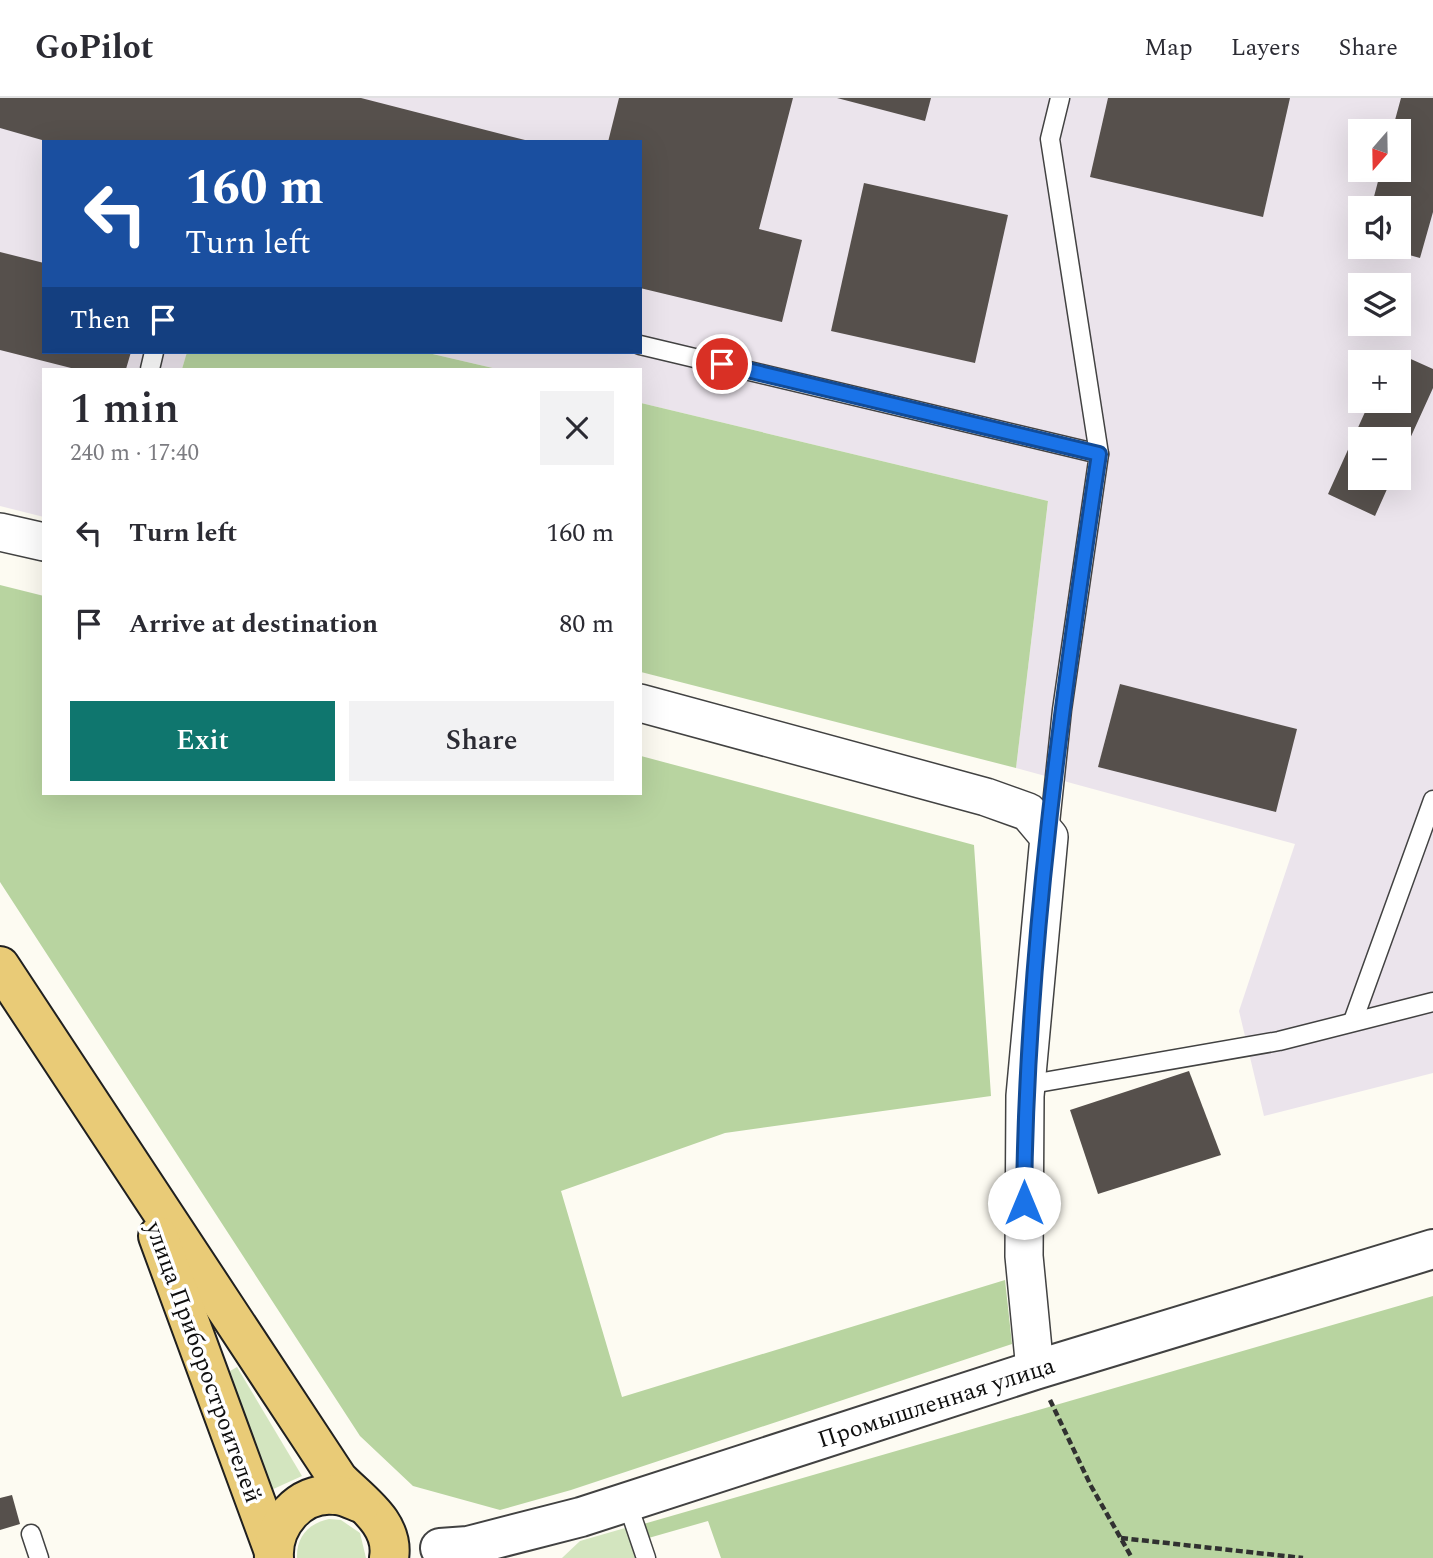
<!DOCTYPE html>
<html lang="en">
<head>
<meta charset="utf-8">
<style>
	body { margin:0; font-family:Spectral,serif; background:#f2f2f3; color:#2b2b33; height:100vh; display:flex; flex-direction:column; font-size:26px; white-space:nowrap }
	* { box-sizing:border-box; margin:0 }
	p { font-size:23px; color:#7c7c81 }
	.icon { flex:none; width:38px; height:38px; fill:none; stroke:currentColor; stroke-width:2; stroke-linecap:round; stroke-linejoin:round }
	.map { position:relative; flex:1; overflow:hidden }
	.drawer { position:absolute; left:42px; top:270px; width:600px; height:427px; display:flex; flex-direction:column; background:#fff; border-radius:0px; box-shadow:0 7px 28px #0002 }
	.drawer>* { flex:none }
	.hud { position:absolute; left:42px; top:42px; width:600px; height:214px; border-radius:0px; box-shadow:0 7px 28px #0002; background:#1a4fa0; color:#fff; overflow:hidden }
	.needle { width:46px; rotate:200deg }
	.tools { position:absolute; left:1348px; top:21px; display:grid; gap:14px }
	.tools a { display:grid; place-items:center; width:63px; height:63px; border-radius:0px; background:#fff; box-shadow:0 7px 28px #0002; font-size:35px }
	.pin { position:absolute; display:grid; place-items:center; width:60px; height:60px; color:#fff; margin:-30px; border:4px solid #fff; border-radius:50%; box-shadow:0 2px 7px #0007 }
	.me { position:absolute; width:77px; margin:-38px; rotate:0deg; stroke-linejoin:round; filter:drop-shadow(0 0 5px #0008) }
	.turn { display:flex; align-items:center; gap:24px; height:147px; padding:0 28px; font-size:32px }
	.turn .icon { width:91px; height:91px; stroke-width:2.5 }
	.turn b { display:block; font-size:49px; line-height:60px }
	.then { display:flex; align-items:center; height:66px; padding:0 28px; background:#0003; gap:14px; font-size:26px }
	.round { display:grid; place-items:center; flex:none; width:74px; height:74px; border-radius:0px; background:#f2f2f3 }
	.summary { display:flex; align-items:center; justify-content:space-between; height:119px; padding:0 28px }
	h1 { font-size:42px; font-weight:600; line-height:52px }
	.cta { display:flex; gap:14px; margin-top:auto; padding:14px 28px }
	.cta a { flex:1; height:80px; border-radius:0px; background:#0f766e; color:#fff; font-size:28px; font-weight:600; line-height:80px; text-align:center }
	.cta a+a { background:#f2f2f3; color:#2b2b33 }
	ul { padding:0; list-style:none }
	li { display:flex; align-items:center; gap:21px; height:91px; padding:0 28px }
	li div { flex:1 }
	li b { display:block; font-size:26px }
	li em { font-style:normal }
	header { display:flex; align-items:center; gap:42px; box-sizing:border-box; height:98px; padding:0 35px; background:#fff; border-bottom:2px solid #e1e1e2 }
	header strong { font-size:33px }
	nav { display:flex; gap:38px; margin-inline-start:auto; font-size:24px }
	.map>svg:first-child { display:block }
	.industrial { fill:#ebe4ec; fill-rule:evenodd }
	.green { fill:#d3e5bf }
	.forest { fill:#b8d4a0 }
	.building { fill:#56504c }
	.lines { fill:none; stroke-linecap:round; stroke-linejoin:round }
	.service-casing { stroke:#424242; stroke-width:21 }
	.minor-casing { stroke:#424242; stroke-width:40 }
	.tertiary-casing { stroke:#424242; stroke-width:42 }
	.primary-casing { stroke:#202020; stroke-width:42 }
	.path { stroke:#313131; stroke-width:4.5; stroke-dasharray:7 3.5; stroke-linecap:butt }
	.service { stroke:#fff; stroke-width:18 }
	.minor { stroke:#fff; stroke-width:37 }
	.tertiary { stroke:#fff; stroke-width:38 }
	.primary { stroke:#e9cb77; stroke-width:38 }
	.route-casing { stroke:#114b97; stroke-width:18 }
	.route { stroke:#1a73e8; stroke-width:12 }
	.labels { text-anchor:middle; stroke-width:7; stroke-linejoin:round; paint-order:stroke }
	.street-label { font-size:24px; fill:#0f0f0f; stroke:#fff }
</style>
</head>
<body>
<header>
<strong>GoPilot</strong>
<nav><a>Map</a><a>Layers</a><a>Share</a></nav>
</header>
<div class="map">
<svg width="1433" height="1460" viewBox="0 0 1433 1460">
	<rect width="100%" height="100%" fill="#fdfbf2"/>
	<path class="industrial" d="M0,0H1433V975L1264,1018L1239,913L1295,746L1016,670L1048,403L641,305L640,271H497L424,254H640V44H44V254H187L182,271H44V419L0,408ZM1360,33H1398V72H1360ZM1360,110H1398V149H1360ZM1360,187H1398V226H1360ZM1360,264H1398V303H1360ZM1360,341H1398V380H1360Z"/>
	<g class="green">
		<path d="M237,1269L302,1378L269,1393L230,1273Z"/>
		<path d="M329,1421L341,1422L360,1435L366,1460H297C296,1439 309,1425 329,1421Z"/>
		<path d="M632,1428L642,1460H562L580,1443Z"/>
	</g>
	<g class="forest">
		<path d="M187,254H424L497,271H182Z"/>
		<path d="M641,305L1048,403L1016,670L641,574Z"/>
		<path d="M0,487L44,498V695H640L641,658L974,747L991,998L725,1035L561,1093L622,1299L1005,1182L1012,1246L571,1392L500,1412L413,1388L360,1338L0,784Z"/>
		<path d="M1433,1198V1460H721L708,1423L645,1441L640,1427Z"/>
	</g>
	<g class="building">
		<path d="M0,0H361L529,43L49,44L0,30Z"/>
		<path d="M619,0H793L759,131L802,142L782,224L640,190V44H608Z"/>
		<path d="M837,0H931L925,23Z"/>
		<path d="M1108,0H1290L1263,119L1090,79Z"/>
		<path d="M1401,0H1433V114L1420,160L1384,150L1398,149V110H1371L1381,72H1398V33H1392Z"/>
		<path d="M864,85L1008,117L975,265L831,233Z"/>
		<path d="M0,154L44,165V254H131L126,271H75L0,252Z"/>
		<path d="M1393,253L1433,271V290L1398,367V341H1360V380H1392L1375,418L1328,396L1370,303H1398V264H1388Z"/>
		<path d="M1120,586L1297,631L1276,714L1098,669Z"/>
		<path d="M1189,973L1221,1057L1098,1096L1070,1012Z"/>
		<path d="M12,1397L20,1426L0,1432V1400Z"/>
	</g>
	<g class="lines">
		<defs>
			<g id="service">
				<path d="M1060,0L1050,41L1099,356"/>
				<path d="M640,247L1099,356L1062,612L1049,735"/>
				<path d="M150,271L154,254"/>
				<path d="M1353,923L1433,702"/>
				<path d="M1026,987L1279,943L1433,904"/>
				<path d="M627,1404L646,1460"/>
				<path d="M31,1436L39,1460"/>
			</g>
			<g id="minor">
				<path d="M0,434L44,444"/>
				<path d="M640,605L986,699L1028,714L1049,739L1025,998L1024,1158L1035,1272"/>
			</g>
			<g id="tertiary">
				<path id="s1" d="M440,1450L468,1448L581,1419L1035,1272L1433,1151"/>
			</g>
			<g id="primary">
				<path d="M0,868L338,1381C359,1403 395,1425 389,1460"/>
				<path d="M158,1138L273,1451"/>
				<path d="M274,1460C272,1427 299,1393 335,1397C343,1397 353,1402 361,1405"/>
			</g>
		</defs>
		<use href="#service" class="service-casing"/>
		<use href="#minor" class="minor-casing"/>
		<use href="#tertiary" class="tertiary-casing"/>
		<use href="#primary" class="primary-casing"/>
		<g class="path">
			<path d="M1050,1302L1091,1388L1132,1460"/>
			<path d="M1121,1440L1303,1460"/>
		</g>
		<use href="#service" class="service"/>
		<use href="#minor" class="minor"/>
		<use href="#tertiary" class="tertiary"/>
		<use href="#primary" class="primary"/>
	</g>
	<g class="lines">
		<defs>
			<path id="route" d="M722,266L1099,356C1062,604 1026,855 1024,1105"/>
		</defs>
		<use href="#route" class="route-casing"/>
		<use href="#route" class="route"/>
	</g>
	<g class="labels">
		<g class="street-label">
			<text transform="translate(204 1264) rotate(70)" y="8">улица Приборостроителей</text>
			<text dy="8" stroke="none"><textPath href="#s1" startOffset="518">Промышленная улица</textPath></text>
		</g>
	</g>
</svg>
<div class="tools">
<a><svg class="needle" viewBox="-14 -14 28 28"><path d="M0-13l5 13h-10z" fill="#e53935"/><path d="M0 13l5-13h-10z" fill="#7c7c81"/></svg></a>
<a><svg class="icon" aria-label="sound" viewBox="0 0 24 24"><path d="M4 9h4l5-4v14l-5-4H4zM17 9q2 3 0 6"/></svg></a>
<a><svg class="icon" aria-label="layers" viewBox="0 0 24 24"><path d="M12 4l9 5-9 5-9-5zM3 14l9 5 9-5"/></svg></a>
<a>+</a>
<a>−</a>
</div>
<div class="pin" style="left:722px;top:266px;background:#d93025"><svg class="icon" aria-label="arrive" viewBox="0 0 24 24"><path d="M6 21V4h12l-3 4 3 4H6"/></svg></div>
<svg class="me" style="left:1024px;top:1105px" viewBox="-20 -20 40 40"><circle r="19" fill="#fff"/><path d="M0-13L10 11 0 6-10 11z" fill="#1a73e8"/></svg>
<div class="hud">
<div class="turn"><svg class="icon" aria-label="left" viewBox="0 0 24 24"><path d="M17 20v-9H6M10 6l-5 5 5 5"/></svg><div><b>160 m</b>Turn left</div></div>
<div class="then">Then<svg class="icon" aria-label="arrive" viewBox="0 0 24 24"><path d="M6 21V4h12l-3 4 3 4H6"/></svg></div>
</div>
<section class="drawer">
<div class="summary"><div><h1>1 min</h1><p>240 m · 17:40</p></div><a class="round"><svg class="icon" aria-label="close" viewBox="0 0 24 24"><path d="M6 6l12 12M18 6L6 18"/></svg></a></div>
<ul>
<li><svg class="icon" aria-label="left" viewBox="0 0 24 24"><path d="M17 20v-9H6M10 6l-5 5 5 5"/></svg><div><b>Turn left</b></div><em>160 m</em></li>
<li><svg class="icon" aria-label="arrive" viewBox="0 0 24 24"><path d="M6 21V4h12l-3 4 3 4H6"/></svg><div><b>Arrive at destination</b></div><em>80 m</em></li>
</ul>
<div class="cta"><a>Exit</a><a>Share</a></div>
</section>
</div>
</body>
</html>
